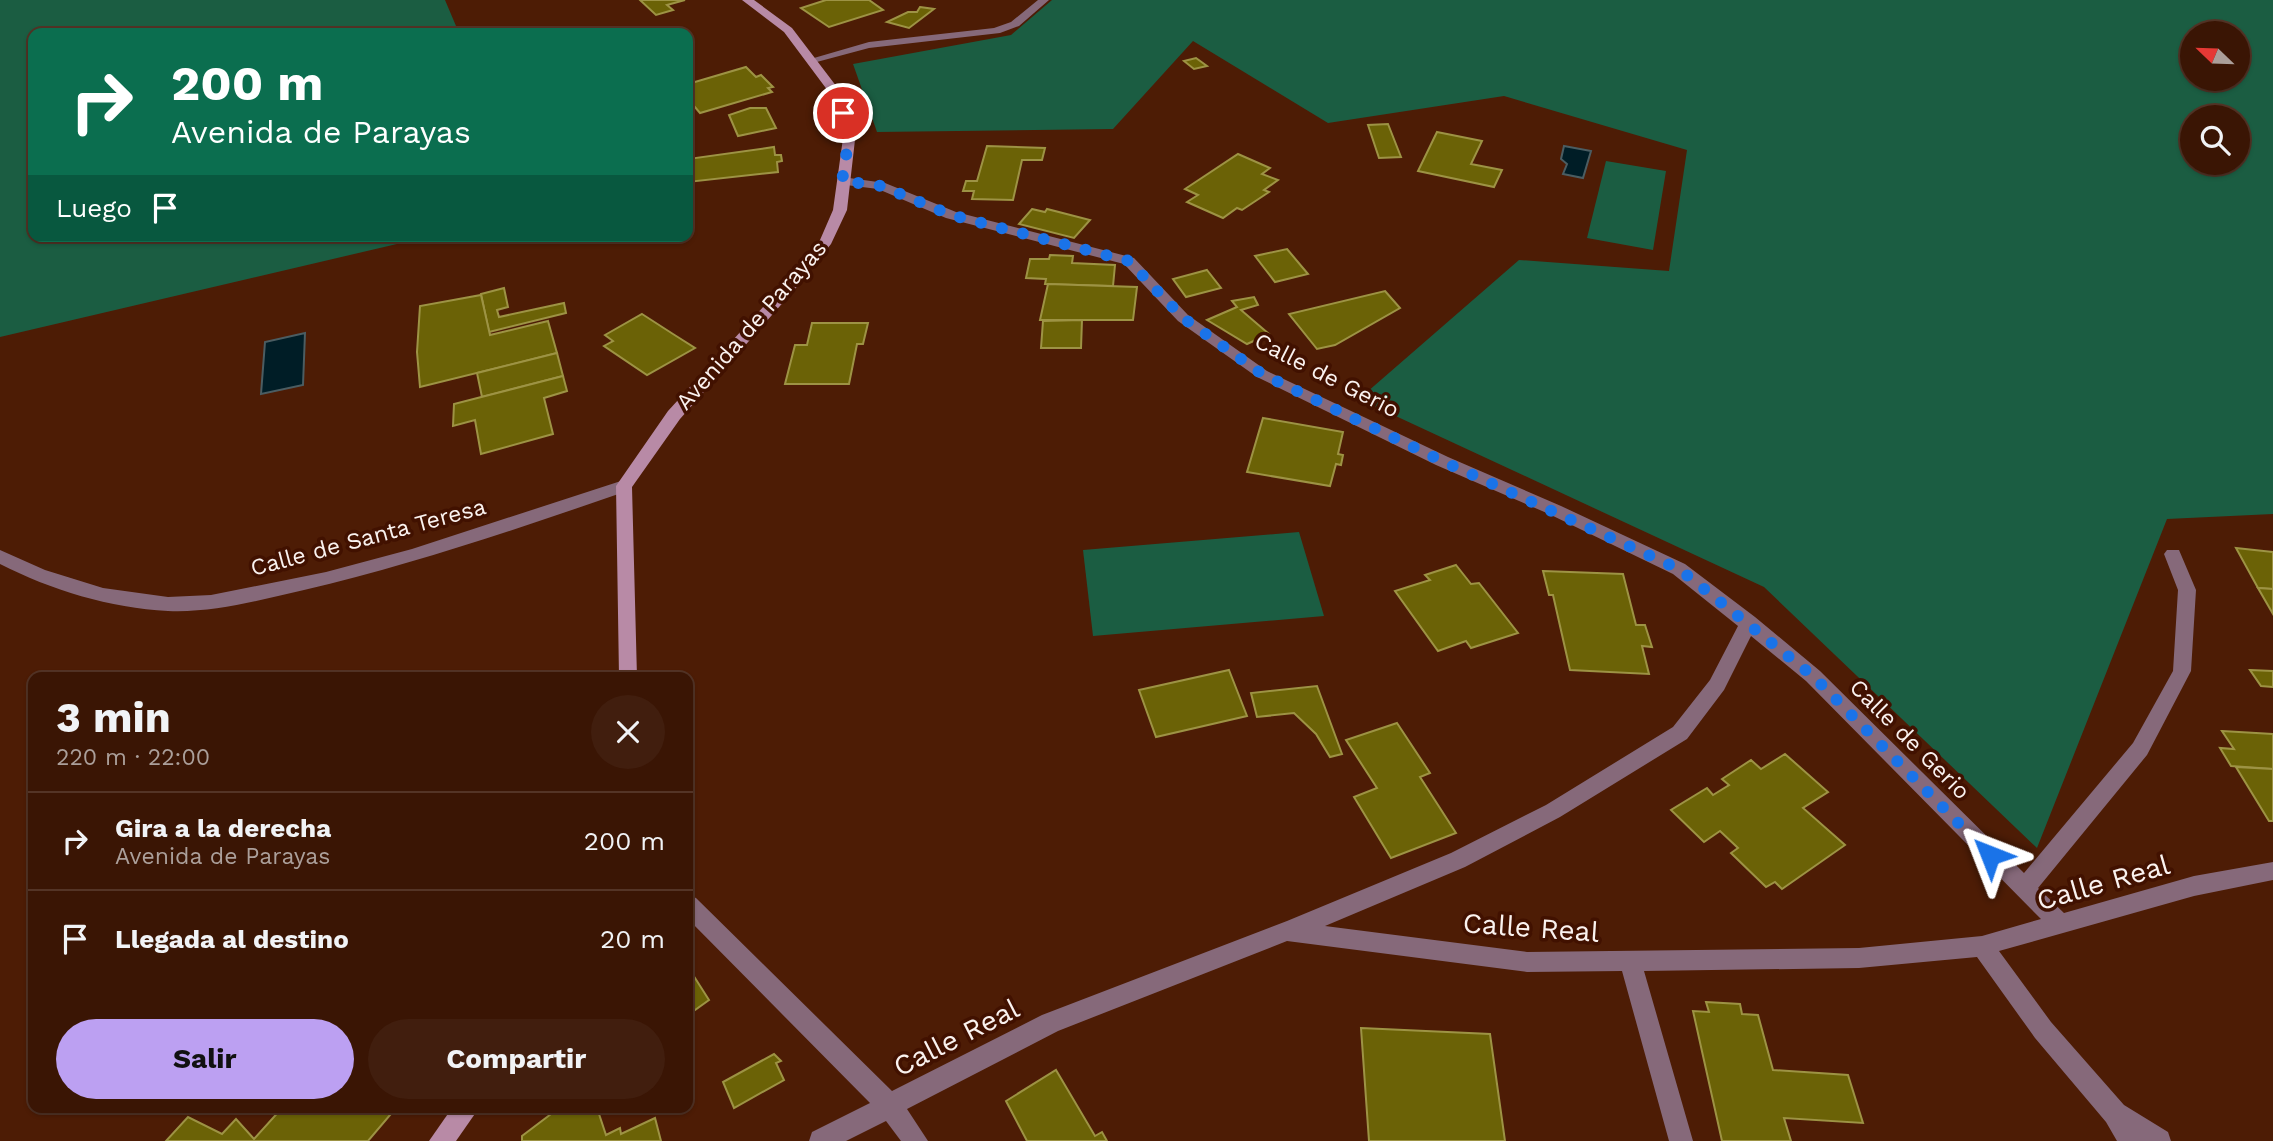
<!DOCTYPE html>
<html lang="es">
<head>
<meta charset="utf-8">
<style>
	body { margin:0; font-family:"Work Sans",sans-serif; background:#411e0e; color:#f1f3f6; height:100vh; display:flex; flex-direction:column; font-size:26px; white-space:nowrap }
	* { box-sizing:border-box; margin:0 }
	p { font-size:23px; color:#ab9f9a }
	.icon { flex:none; width:38px; height:38px; fill:none; stroke:currentColor; stroke-width:2; stroke-linecap:round; stroke-linejoin:round }
	.map { position:relative; flex:1; overflow:hidden }
	.panel { position:absolute; left:28px; top:672px; width:665px; height:441px; display:flex; flex-direction:column; background:#3a1504; border-radius:14px; box-shadow:0 2px 5px #0004,0 0 0 2px #543426 }
	.panel>* { flex:none }
	.banner { position:absolute; left:28px; top:28px; width:665px; height:214px; border-radius:14px; box-shadow:0 2px 5px #0004,0 0 0 2px #543426; background:#0b6e4f; color:#fff; overflow:hidden }
	.needle { width:46px; rotate:293deg }
	.fabs { position:absolute; left:2180px; top:21px; display:grid; gap:14px }
	.fabs a { display:grid; place-items:center; width:70px; height:70px; border-radius:50%; background:#3a1504; box-shadow:0 2px 5px #0004,0 0 0 2px #543426; font-size:35px }
	.pin { position:absolute; display:grid; place-items:center; width:60px; height:60px; color:#fff; margin:-30px; border:4px solid #fff; border-radius:50%; box-shadow:0 2px 7px #0007 }
	.me { position:absolute; width:77px; margin:-38px; rotate:315deg; stroke-linejoin:round; filter:drop-shadow(0 0 5px #0008) }
	.turn { display:flex; align-items:center; gap:24px; height:147px; padding:0 28px; font-size:32px }
	.turn .icon { width:91px; height:91px; stroke-width:2.5 }
	.turn b { display:block; font-size:49px; line-height:60px }
	.then { display:flex; align-items:center; height:66px; padding:0 28px; background:#0003; gap:14px; font-size:26px }
	.round { display:grid; place-items:center; flex:none; width:74px; height:74px; border-radius:37px; background:#411e0e }
	.summary { display:flex; align-items:center; justify-content:space-between; height:119px; padding:0 28px }
	h1 { font-size:42px; font-weight:700; line-height:52px }
	.primary-button { display:flex; gap:14px; margin-top:auto; padding:14px 28px }
	.primary-button a { flex:1; height:80px; border-radius:42px; background:#bca0f2; color:#111; font-size:28px; font-weight:700; line-height:80px; text-align:center }
	.primary-button a+a { background:#411e0e; color:#f1f3f6 }
	ul { padding:0; list-style:none }
	li { display:flex; align-items:center; gap:21px; height:98px; padding:0 28px; border-top:2px solid #543426 }
	li div { flex:1 }
	li b { display:block; font-size:26px }
	li em { font-style:normal }
	.map>svg:first-child { display:block }
	.green { fill:#1b5d42; fill-rule:evenodd }
	.water { fill:#001d26; stroke:#4b5d62; stroke-width:2 }
	.building { fill:#6b6206; stroke:#9d9344; stroke-width:2 }
	.lines { fill:none; stroke-linecap:round; stroke-linejoin:round }
	.street { fill:#86697a; fill-rule:evenodd }
	.secondary { fill:#b88aa6; fill-rule:evenodd }
	.route { stroke:#1a73e8; stroke-width:12; stroke-dasharray:0 21.6 }
	.labels { text-anchor:middle; stroke-width:7; stroke-linejoin:round; paint-order:stroke }
	.street-label { font-size:23px; fill:#faf2ef; stroke:#411100 }
	.near-street-label { font-size:28px; fill:#faf2ef; stroke:#411100 }
</style>
</head>
<body>
<div class="map">
<svg width="2273" height="1141" viewBox="0 0 2273 1141">
	<rect width="100%" height="100%" fill="#4d1c05"/>
	<g class="green">
		<path d="M0,0H445L459,33H33V236H431L0,337Z"/>
		<path d="M1052,0H2273V514L2167,519L2037,848L1764,587L1359,399L1519,260L1669,271L1687,150L1504,96L1328,123L1193,41L1113,129L877,132L853,64L1011,35ZM2193,33H2238V79H2193ZM2238,117V163H2193V117Z"/>
		<path d="M1606,161L1666,171L1653,250L1587,238Z"/>
		<path d="M1299,532L1324,616L1093,636L1083,550Z"/>
	</g>
	<g class="water">
		<path d="M1564,146L1591,151L1583,178L1563,174L1567,164L1561,159Z"/>
		<path d="M305,333L303,385L261,394L265,342Z"/>
	</g>
	<g class="building">
		<path d="M640,0H685L667,5L673,10L656,15Z"/>
		<path d="M826,0H869L883,10L829,27L801,8Z"/>
		<path d="M920,7L934,9L909,28L887,22L908,12H917Z"/>
		<path d="M1196,58L1207,66L1194,69L1184,61Z"/>
		<path d="M746,67L756,77L761,75L773,87L768,88L772,92L700,113L688,99V84Z"/>
		<path d="M750,108H766L776,128L738,136L729,115Z"/>
		<path d="M1388,124L1401,157L1379,158L1368,125Z"/>
		<path d="M1437,132L1482,141L1471,164L1502,170L1494,187L1418,171Z"/>
		<path d="M987,146L1045,148L1042,160H1022L1013,200L972,199L974,191H963L966,181H977Z"/>
		<path d="M774,147L775,155H781L782,161L777,162L778,172L688,182V159Z"/>
		<path d="M1238,154L1270,168L1262,174L1278,180L1264,190L1269,192L1242,210L1237,208L1223,218L1187,202L1198,195L1185,189Z"/>
		<path d="M1032,209L1045,212L1047,209L1090,220L1074,238L1019,224Z"/>
		<path d="M1287,249L1308,274L1275,282L1255,256Z"/>
		<path d="M1050,255L1073,256L1072,263L1115,265L1113,286L1045,284L1046,279L1026,278L1030,259H1049Z"/>
		<path d="M1207,270L1221,288L1186,297L1173,279Z"/>
		<path d="M1048,284L1137,287L1133,320H1040Z"/>
		<path d="M504,288L508,307L497,310L499,317L564,303L566,313L489,332L481,294Z"/>
		<path d="M1385,291L1400,308L1335,345L1317,349L1289,314Z"/>
		<path d="M481,295L490,335L548,321L557,353L420,387L417,352L420,306Z"/>
		<path d="M1254,297L1258,305L1241,310L1269,334L1247,344L1207,320L1237,307L1232,301Z"/>
		<path d="M642,314L673,334L695,348L647,375L604,346L613,341L605,335Z"/>
		<path d="M1082,320L1081,348H1041L1043,321Z"/>
		<path d="M812,323H868L863,344H857L849,384H785L795,345H807Z"/>
		<path d="M557,353L563,376L482,397L477,373Z"/>
		<path d="M563,376L567,391L544,398L553,434L481,454L475,420L453,426L454,404Z"/>
		<path d="M1263,418L1343,432L1338,454L1343,455L1341,465L1336,464L1330,486L1247,472Z"/>
		<path d="M2236,548L2273,552V589L2258,588Z"/>
		<path d="M1456,565L1471,584L1479,583L1518,633L1471,648L1466,641L1438,651L1395,591L1430,580L1425,575Z"/>
		<path d="M1543,571L1623,574L1636,625H1645L1652,647L1642,646L1649,674L1570,670L1553,595H1549Z"/>
		<path d="M2258,588L2273,589V614Z"/>
		<path d="M1229,670L1247,716L1156,737L1139,690Z"/>
		<path d="M2250,670L2273,671V687L2261,686Z"/>
		<path d="M1317,686L1342,754L1330,757L1316,734L1294,713L1257,717L1251,693Z"/>
		<path d="M1397,723L1430,773L1420,777L1456,833L1391,858L1354,797L1377,788L1346,740Z"/>
		<path d="M2222,731L2273,734V769L2231,766L2220,748L2234,749Z"/>
		<path d="M1785,754L1828,792L1803,808L1845,845L1782,889L1775,882L1766,887L1731,853L1738,848L1720,831L1704,842L1671,810L1707,788L1713,795L1729,785L1722,779L1751,760L1761,769Z"/>
		<path d="M2236,767L2273,769V821H2269Z"/>
		<path d="M688,967L709,1000L688,1015Z"/>
		<path d="M1706,1002L1740,1004L1742,1014L1758,1015L1773,1070L1848,1075L1863,1123L1784,1118L1791,1141H1722L1693,1011L1709,1012Z"/>
		<path d="M1361,1028L1490,1034L1505,1141H1369Z"/>
		<path d="M774,1054L781,1061L776,1063L784,1080L734,1108L723,1082Z"/>
		<path d="M1056,1070L1095,1136L1102,1132L1107,1141H1027L1006,1101Z"/>
		<path d="M282,1108H396L368,1141H166L188,1117L222,1134L236,1119L254,1139Z"/>
		<path d="M559,1108H597L606,1135L620,1128L621,1134L655,1118L661,1141H522V1136Z"/>
	</g>
	<g class="lines">
		<g class="street">
			<path d="M1038,0H1049L1019,26L1000,33L869,48L813,63L807,60L869,42L994,28L1011,22Z"/>
			<path d="M842,177L885,183L956,212L1134,258L1188,315L1267,371L1448,457L1561,506L1685,564L1755,617L1820,671L2024,873L2133,743L2173,671L2178,590L2164,554L2167,550H2179L2196,590L2191,671L2147,755L2038,888L2064,913L2194,876L2273,862V880L2194,896L1999,951L2051,1022L2124,1105L2168,1132L2171,1141H2117L2106,1122L2035,1038L1977,957L1859,968L1644,971L1693,1141H1669L1622,971L1527,972L1287,941L1058,1031L907,1109L928,1141H901L886,1121L846,1141H809L812,1132L870,1103L688,919V895L696,898L892,1091L1042,1015L1287,921L1451,853L1546,805L1673,727L1710,680L1738,626L1673,574L1549,514L1436,465L1257,377L1178,321L1124,264L946,218L878,189L838,184V178ZM1751,636L1806,681L2041,919L1982,936L1859,948L1527,952L1325,926L1465,867L1560,817L1687,739L1724,690Z"/>
			<path d="M624,480L630,482L632,486L630,490C523,527 415,564 304,590C260,600 214,613 168,611C110,608 51,590 0,564V550L45,570L103,588L168,597L211,595L326,572L412,549Z"/>
		</g>
		<g class="secondary">
			<path d="M742,0H754L792,28L843,95L856,131L847,210L831,244L795,289L680,419L632,487L637,677H619L616,486L668,411L785,283L820,240L833,210L844,131L831,95L784,32Z"/>
			<path d="M452,1108H479L456,1141H429Z"/>
		</g>
	</g>
	<g class="lines">
		<path class="route" d="M843,113L850,131L842,181L881,186L951,215L1129,261L1183,318L1262,374L1442,461L1679,569L1813,676L1990,855"/>
	</g>
	<g class="labels">
		<g class="street-label">
			<text transform="translate(751 325) rotate(-49)" y="8">Avenida de Parayas</text>
			<text transform="translate(1327 375) rotate(27)" y="8">Calle de Gerio</text>
			<text transform="translate(368 537) rotate(-15)" y="8">Calle de Santa Teresa</text>
			<text transform="translate(1910 739) rotate(45)" y="8">Calle de Gerio</text>
		</g>
		<g class="near-street-label">
			<text transform="translate(2103 882) rotate(-16)" y="10">Calle Real</text>
			<text transform="translate(1531 927) rotate(4)" y="10">Calle Real</text>
			<text transform="translate(956 1037) rotate(-27)" y="10">Calle Real</text>
		</g>
	</g>
</svg>
<div class="fabs">
<a><svg class="needle" viewBox="-14 -14 28 28"><path d="M0-13l5 13h-10z" fill="#e53935"/><path d="M0 13l5-13h-10z" fill="#ab9f9a"/></svg></a>
<a><svg class="icon" aria-label="search" viewBox="0 0 24 24"><circle cx="10" cy="10" r="6"/><path d="M15 15l6 6"/></svg></a>
</div>
<div class="pin" style="left:843px;top:113px;background:#d93025"><svg class="icon" aria-label="arrive" viewBox="0 0 24 24"><path d="M6 21V4h12l-3 4 3 4H6"/></svg></div>
<svg class="me" style="left:1990px;top:855px" viewBox="-20 -20 40 40"><path d="M0-17L14 15 0 8-14 15z" fill="#1a73e8" stroke="#fff" stroke-width="4"/></svg>
<div class="banner">
<div class="turn"><svg class="icon" aria-label="right" viewBox="0 0 24 24"><path d="M7 20v-9h11M14 6l5 5-5 5"/></svg><div><b>200 m</b>Avenida de Parayas</div></div>
<div class="then">Luego<svg class="icon" aria-label="arrive" viewBox="0 0 24 24"><path d="M6 21V4h12l-3 4 3 4H6"/></svg></div>
</div>
<section class="panel">
<div class="summary"><div><h1>3 min</h1><p>220 m · 22:00</p></div><a class="round"><svg class="icon" aria-label="close" viewBox="0 0 24 24"><path d="M6 6l12 12M18 6L6 18"/></svg></a></div>
<ul>
<li><svg class="icon" aria-label="right" viewBox="0 0 24 24"><path d="M7 20v-9h11M14 6l5 5-5 5"/></svg><div><b>Gira a la derecha</b><p>Avenida de Parayas</p></div><em>200 m</em></li>
<li><svg class="icon" aria-label="arrive" viewBox="0 0 24 24"><path d="M6 21V4h12l-3 4 3 4H6"/></svg><div><b>Llegada al destino</b></div><em>20 m</em></li>
</ul>
<div class="primary-button"><a>Salir</a><a>Compartir</a></div>
</section>
</div>
</body>
</html>
